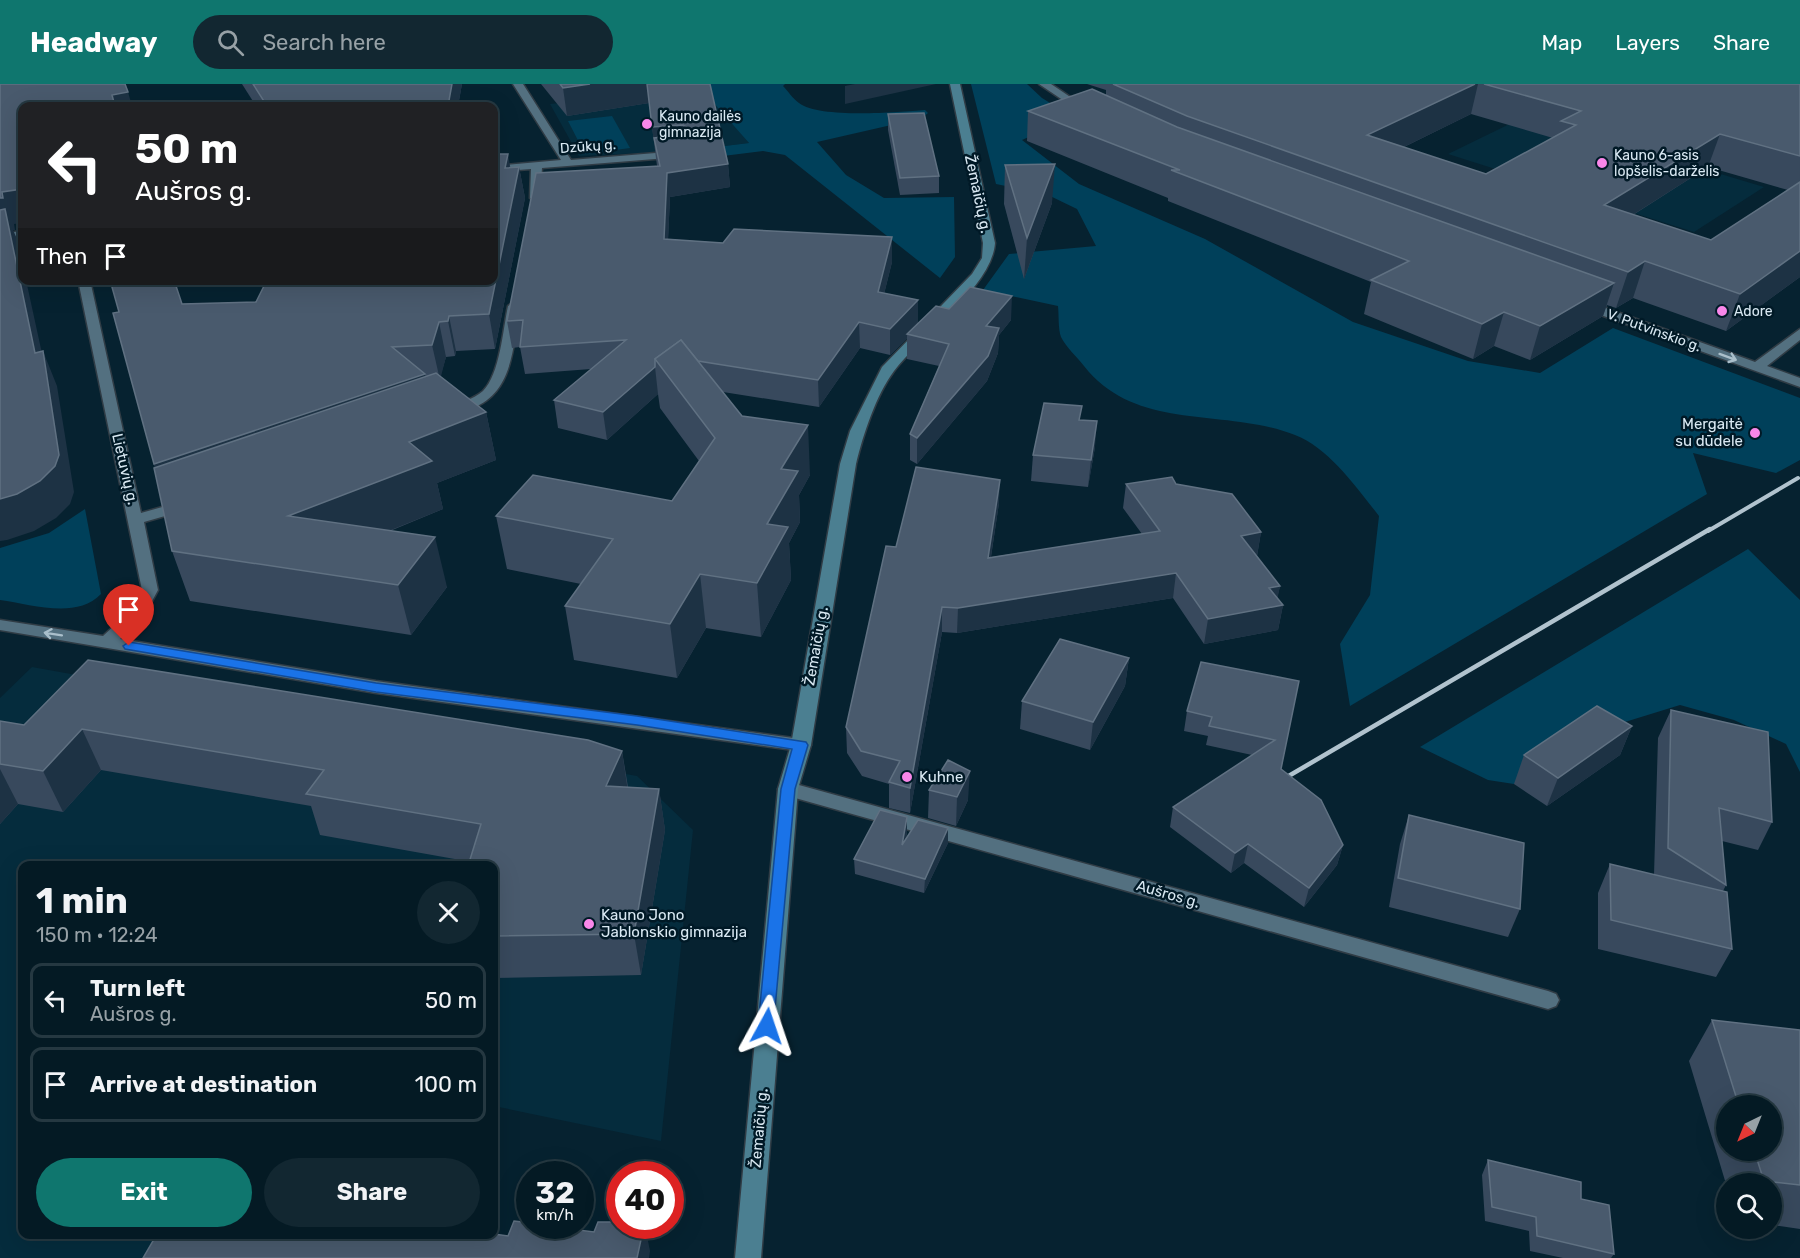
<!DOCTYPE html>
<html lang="en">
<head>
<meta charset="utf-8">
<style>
	body { margin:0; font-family:Rubik,sans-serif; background:#122731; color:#f1f3f6; height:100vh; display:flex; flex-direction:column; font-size:22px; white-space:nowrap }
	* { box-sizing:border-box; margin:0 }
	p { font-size:20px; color:#97a1a6 }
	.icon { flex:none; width:33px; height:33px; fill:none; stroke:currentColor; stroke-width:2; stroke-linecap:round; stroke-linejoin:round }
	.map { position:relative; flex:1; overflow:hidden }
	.side { position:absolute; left:18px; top:777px; width:480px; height:378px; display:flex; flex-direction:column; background:#041a24; border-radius:12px; box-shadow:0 6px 24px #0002,0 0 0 2px #253841 }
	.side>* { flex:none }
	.top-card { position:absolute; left:18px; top:18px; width:480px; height:183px; border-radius:12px; box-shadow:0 6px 24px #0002,0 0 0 2px #253841; background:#202124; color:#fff; overflow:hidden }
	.needle { width:39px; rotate:223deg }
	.controls { position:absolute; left:1716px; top:1011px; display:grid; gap:12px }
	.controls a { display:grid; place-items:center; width:66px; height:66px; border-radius:50%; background:#041a24; box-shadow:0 6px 24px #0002,0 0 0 2px #253841; font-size:30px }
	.speed { position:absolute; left:516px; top:1077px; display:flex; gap:12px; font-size:30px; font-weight:700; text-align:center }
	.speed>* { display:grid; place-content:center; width:78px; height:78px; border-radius:50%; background:#041a24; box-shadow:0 6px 24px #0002,0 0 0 2px #253841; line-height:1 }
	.speed small { font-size:15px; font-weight:400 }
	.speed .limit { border:9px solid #d22; background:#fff; color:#111 }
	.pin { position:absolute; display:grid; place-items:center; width:51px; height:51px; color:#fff; margin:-62px -26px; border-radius:50% 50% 50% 0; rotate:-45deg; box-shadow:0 0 6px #0007 }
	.pin .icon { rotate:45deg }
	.me { position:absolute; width:66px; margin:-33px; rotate:5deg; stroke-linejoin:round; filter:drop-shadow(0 0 4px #0008) }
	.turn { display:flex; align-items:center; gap:21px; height:126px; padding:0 18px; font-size:27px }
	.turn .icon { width:78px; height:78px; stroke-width:2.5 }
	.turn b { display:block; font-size:42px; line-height:51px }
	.then { display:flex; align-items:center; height:57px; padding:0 18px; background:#0003; gap:12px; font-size:22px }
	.round { display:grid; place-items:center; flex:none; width:63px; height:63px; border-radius:32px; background:#122731 }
	.headline { display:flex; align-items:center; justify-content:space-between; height:102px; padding:0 18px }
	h1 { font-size:36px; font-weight:700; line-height:45px }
	.cta { display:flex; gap:12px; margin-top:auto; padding:12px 18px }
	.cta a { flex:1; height:69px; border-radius:36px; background:#0f766e; color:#fff; font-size:24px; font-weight:700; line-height:69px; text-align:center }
	.cta a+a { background:#122731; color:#f1f3f6 }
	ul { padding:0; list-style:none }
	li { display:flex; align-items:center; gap:18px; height:75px; margin:0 12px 9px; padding:0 6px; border:3px solid #253841; border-radius:12px }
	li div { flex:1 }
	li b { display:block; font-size:22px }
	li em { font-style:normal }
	header { display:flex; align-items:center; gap:36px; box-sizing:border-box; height:84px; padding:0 30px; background:#0f766e; color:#fff }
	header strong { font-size:28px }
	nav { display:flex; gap:33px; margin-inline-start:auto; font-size:21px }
	.search { width:420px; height:54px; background:#122731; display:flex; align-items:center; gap:15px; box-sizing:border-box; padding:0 21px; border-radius:33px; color:#97a1a6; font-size:22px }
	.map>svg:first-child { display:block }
	.built { fill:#052c3d }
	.green { fill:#00405a }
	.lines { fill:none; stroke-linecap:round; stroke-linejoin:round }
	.street-casing { stroke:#303c45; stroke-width:3 }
	.secondary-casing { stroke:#303c45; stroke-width:3 }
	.street { fill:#537080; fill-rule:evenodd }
	.secondary { fill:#4b7f91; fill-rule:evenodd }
	.rail-far1 { stroke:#b1c3ce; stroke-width:4 }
	.rail { stroke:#b1c3ce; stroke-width:4.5 }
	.wall { fill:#38495d; fill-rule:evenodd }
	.shaded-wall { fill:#1d3244 }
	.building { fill:#495a6d; stroke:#607182; stroke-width:1.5 }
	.oneway { stroke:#aabfcb }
	.route { fill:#1a73e8; stroke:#114b97; stroke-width:1.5 }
	.poi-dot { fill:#f987e9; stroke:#001926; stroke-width:2 }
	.labels { text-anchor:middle; stroke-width:5; stroke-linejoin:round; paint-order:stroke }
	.far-poi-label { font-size:14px; fill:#d9e9f3; stroke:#001926; text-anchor:start }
	.far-street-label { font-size:14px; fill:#d9e9f3; stroke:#001926 }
	.street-label { font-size:15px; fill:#d9e9f3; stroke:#001926 }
	.poi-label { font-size:15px; fill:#d9e9f3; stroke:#001926; text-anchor:start }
</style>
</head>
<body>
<header>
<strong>Headway</strong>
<div class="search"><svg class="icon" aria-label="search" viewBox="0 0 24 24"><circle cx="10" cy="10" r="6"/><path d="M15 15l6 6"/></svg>Search here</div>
<nav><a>Map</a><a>Layers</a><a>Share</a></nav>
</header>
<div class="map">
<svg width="1800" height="1174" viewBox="0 0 1800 1174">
	<rect width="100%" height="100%" fill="#062230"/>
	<g class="built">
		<path d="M704,6L749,59L684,67L579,72L550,20Z"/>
		<path d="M1569,11L1756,63L1714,88L1764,103L1694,148L1448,70Z"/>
		<path d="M32,583L637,692L693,746L661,1057L494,1022V782H22V1150L189,1151L176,1174H0V614Z"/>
	</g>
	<g class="green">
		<path d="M697,0H785L783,2C788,7 793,15 799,19C820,35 898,28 925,26L928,29L922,34L817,58L846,91L884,114L954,113L955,173L940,194L785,71L763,67L691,76L684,67L749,59Z"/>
		<path d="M971,0H1027L1042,14L1073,33L1022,56L1079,100L1205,155L1353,238L1468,277L1540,289L1613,244L1800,314V376L1776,389L1693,369L1707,410L1350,622L1340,560L1370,511L1379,432C1357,404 1329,364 1295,351C1224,323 1137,349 1084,282C1077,273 1066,263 1061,253C1058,245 1059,231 1058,222L983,206L1009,170L1096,162L1077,125L1046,110L996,100Z"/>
		<path d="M612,32L630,64L585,70L568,37Z"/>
		<path d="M85,425L101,510C76,536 31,520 0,516V464L49,449Z"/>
		<path d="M1748,465L1800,516V688L1786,660L1734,636L1680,621L1586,650L1514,700L1488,696L1420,663Z"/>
	</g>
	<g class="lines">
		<defs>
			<g id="street">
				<path d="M513,0H523L571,76L680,67L685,70L680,73L542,84L540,112L530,114L531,85L494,88V82L561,76Z"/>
				<path d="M1039,0H1051L1091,27L1082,29Z"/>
				<path d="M22,147V154L0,158V150Z"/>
				<path d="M78,196H90L141,429L187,416L195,421L193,424L144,438L158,506L143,534L120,555L376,597L801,655L808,656L811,661L808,666L801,667L376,609L0,546V536L103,552L130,527L142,506Z"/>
				<path d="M1581,215L1755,278L1800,245V256L1767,282L1800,294V303L1576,222V216Z"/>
				<path d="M514,218L520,222C513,260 514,309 472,324C463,327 454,332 445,330L443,327L445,324C458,319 473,316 483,307C500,290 503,245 508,222Z"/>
				<path d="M788,698L1548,907L1556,910L1559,916L1556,922L1548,925L781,710L778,705L781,700Z"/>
			</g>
			<path id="secondary" d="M950,0H960L995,159C992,203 921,251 894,287C876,311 863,351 856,380L811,661L798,705L761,1174H735L778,705L791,661L840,380L850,347L882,283L972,190L982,174L983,159Z"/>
		</defs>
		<use href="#street" class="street-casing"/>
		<use href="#secondary" class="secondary-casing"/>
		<use href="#street" class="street"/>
		<use href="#secondary" class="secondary"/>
		<path class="rail-far1" d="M1708,447L1798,394"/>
		<path class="rail" d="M1275,700L1710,445"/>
	</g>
	<g class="wall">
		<path d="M242,0H462L458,22H256Z"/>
		<path d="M541,0H710L728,80L730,103L670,113L668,155L723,159L892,153V178L884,210L918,240L1011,236L999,251L998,269L987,297L917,380L910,376V350L939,282L907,275V254L890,271L860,264L819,323L723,308L742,332L810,391L799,411L800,438L789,459L791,496L761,553L706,544L677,594L574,576L565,522L581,500L507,485L496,432L672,417L699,377L660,324L658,310L607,356L558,344L554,316L591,285L525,290L520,263L512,264L507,237L657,82L649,19L567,32Z"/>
		<path d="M1087,0H1800V193L1726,247L1633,214L1616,224L1607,221L1603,232L1530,276L1494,262L1473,275L1364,230L1371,198L1168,117V114L1027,57L1028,27L1106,12V6ZM1471,30L1553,54L1486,90L1404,63ZM1708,83L1788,106L1711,156L1633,131Z"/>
		<path d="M888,30L939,92V109L900,111L888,46Z"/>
		<path d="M1005,81L1052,119L1024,195L1004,120Z"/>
		<path d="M519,83L525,114L495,265L456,267L455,272L446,273L440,293L486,328L496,376L437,399L443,425L390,447L447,503L411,551L190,517L172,467L155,384L119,228L182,220L256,218L494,196L510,84Z"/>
		<path d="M1080,336L1095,363L1088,403L1031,397L1033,371Z"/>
		<path d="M1126,400H1176L1261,448L1257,472L1280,502L1277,514L1283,521L1278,546L1204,560L1173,514L957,549L942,548L910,729L889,724V700L862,692L847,669L846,643L999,419L991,473L1142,450L1123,424Z"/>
		<path d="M1129,574L1125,602L1090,666L1020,645L1022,617Z"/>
		<path d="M1299,597L1281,685L1343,761L1337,781L1304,823L1244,779L1231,789L1170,743L1173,723L1252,671L1206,661L1208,652L1184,647L1187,627Z"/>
		<path d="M1671,626L1772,738L1758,766L1722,757L1726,801L1723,807L1732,865L1716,893L1598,865V809L1610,780L1654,791L1658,654Z"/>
		<path d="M0,637L24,641L622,667L628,703L659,705L665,746L641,891L494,894V782L320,751L311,722L101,686L63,728L18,720L0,740Z"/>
		<path d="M1632,642L1620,671L1547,722L1514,700L1524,671Z"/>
		<path d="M929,706L968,716L956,742L928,734Z"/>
		<path d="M1409,731L1520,825L1508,853L1389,823L1400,760Z"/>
		<path d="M948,744V759L924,809L855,790L854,775L907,748L906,755Z"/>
		<path d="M1712,936L1800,946V1145L1772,1141V1100H1726L1689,977ZM1726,1022H1772V1066H1726Z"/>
		<path d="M1488,1076L1581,1115L1614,1170L1611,1174H1563L1530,1167L1529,1147L1485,1137L1482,1091Z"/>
	</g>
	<g class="shaded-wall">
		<path d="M452,0H462L458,22H448Z"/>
		<path d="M590,0H669L649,19L567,32L563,4Z"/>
		<path d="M855,0H936L845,20V2Z"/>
		<path d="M1475,0H1478L1471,30L1361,84L1367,51Z"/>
		<path d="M128,8L132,22H115L112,11Z"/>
		<path d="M683,41L685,64L654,54L655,66L652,43Z"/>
		<path d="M1720,50L1708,83L1593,156L1604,121Z"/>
		<path d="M508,70L513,100L505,84Z"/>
		<path d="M728,80L730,103L670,113L667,180L664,155L667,89Z"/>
		<path d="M1055,80L1052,119L1024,195L1027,154Z"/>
		<path d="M519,83L525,114L495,265L489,230Z"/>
		<path d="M22,105V139L14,140L15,146H13L18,157L22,180V196H26L48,297L43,267L57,302L74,408L70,420L56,434L34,447L7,456L0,457V415L35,269L0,149V114L2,108Z"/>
		<path d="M892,153V178L878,234V208Z"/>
		<path d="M1800,167V193L1726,247L1740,210Z"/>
		<path d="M1645,177L1633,214L1616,224L1628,188Z"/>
		<path d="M1614,199L1603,232L1530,276L1540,242Z"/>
		<path d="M1012,212L1011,236L999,251L998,269L987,297L917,380V354L986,242Z"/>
		<path d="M918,216V243L907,250V254L890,271V245Z"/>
		<path d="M1504,228L1494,262L1473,275L1482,240Z"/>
		<path d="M449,232L456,267L455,272L448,237Z"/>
		<path d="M439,238L446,273L440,296L432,261Z"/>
		<path d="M859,238L860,264L819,323L818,296Z"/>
		<path d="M655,283L658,310L607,356L603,328Z"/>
		<path d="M425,290L433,325L167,417L154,380Z"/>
		<path d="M486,328L496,376L437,399L443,425L304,481L288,432L409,358Z"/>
		<path d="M1097,337L1095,363L1088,403L1091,376Z"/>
		<path d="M808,341L810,391L799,411L800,438L789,459L791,496L761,553L757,499L767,440L781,385Z"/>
		<path d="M1000,396L999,419L987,498L988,474Z"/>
		<path d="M1261,448L1257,472L1241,452Z"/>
		<path d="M435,453L447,503L411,551L398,501Z"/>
		<path d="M1176,489L1173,514L957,549L958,524Z"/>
		<path d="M700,490L706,544L677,594L670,540Z"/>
		<path d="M1280,502L1276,522L1283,521L1278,546L1204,560L1208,535L1269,504Z"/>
		<path d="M942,523V548L910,729V704Z"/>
		<path d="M1129,574L1125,602L1090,666L1093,638Z"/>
		<path d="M1632,642L1620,671L1547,722L1558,694Z"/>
		<path d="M82,645L101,686L63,728L43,687Z"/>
		<path d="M622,667L628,708L606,702Z"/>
		<path d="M0,685L18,720L0,740Z"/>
		<path d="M970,687L968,716L956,742L957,713Z"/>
		<path d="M659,705L665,746L641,891L634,850Z"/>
		<path d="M907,733V748L902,776V761Z"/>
		<path d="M948,744V759L924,809L925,795Z"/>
		<path d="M1248,760L1244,779L1231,789L1235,769Z"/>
		<path d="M1343,761L1337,781L1304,823L1309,804Z"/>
		<path d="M644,1142H645L650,1167L649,1174H637Z"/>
	</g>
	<g class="building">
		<path d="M0,0H125L128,8L112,11L115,22H22V105L2,108L3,114H0Z"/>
		<path d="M253,0H452L448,22H267Z"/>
		<path d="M560,0H590L563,4Z"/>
		<path d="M647,0H710L728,80L667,89L664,155L723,159L734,145L892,153L878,208L918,216L890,245L859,238L818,296L698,277L681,256L655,275V283L603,328L554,316L626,256L520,263L523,236L507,237L536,89L660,82L654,54L683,51L690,45L683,41L652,43Z"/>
		<path d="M1113,0H1475L1367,51L1486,90L1576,41L1561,37L1581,27L1484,0H1800V72L1720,50L1604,121L1711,156L1800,98V167L1740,210L1645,177L1628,188L1187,32Z"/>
		<path d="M1092,5L1177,43L1614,199L1540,242L1504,228L1482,240L1371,196L1409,177L1171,86H1180L1028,27Z"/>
		<path d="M924,29L939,92L900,94L888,30Z"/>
		<path d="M494,70H508L505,84L519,83L489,230L449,232L448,237L439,238L432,261L392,263L425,290L154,380L113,229L119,228L110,196H174L182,220L256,218L267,196H494Z"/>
		<path d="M1055,80L1027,154L1005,81Z"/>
		<path d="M5,125L35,269L43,267L59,371L55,382L40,397L17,410L0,415V126Z"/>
		<path d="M970,203L1012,212L986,242L999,244L988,272L917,354L910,350L949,260L907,250L936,222L949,225Z"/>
		<path d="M681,256L742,332L808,341L781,385L798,387L767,440L788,443L757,499L700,490L670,540L565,522L613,455L496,432L533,391L672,417L715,354L655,275Z"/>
		<path d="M436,289L486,328L409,358L432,377L288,432L435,453L398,501L172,467L154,384Z"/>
		<path d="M1044,319L1082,322L1079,336L1097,337L1091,376L1033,371Z"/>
		<path d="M916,383L1000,396L988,474L1160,447L1126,400L1172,393L1176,400L1232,410L1261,448L1241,452L1280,502L1269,504L1283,521L1208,535L1176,489L958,524L942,523L910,704L889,698L900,677L861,667L846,643L886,462L896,463Z"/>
		<path d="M1060,555L1129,574L1093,638L1022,617Z"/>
		<path d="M88,576L588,656L622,667L606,702L659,705L634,850L494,852V782H468L481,740L306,710L324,686L82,645L43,687L0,680V637L24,641Z"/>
		<path d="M1201,578L1299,597L1281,685L1321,716L1343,761L1309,804L1248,760L1235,769L1173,723L1275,656L1209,642L1212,633L1187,627Z"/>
		<path d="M1597,622L1632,642L1558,694L1524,671Z"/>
		<path d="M1671,626L1768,648L1772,738L1719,724L1726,801L1668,764Z"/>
		<path d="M948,676L970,687L957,713L929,706Z"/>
		<path d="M880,726L907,733L902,761L918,736L948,744L925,795L854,775Z"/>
		<path d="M1409,731L1524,759L1520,825L1398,794Z"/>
		<path d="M1610,780L1727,808L1732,865L1611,836Z"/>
		<path d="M1712,936L1800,946V1101L1764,1097L1754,1066H1772V1022H1739Z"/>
		<path d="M1488,1076L1581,1098V1115L1609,1121L1614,1170L1537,1152L1536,1133L1492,1123Z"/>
		<path d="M514,1137L530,1139V1142H547L594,1148L598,1138H620V1142H644L637,1174H143L157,1150H494L508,1152Z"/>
	</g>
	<defs><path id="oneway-shaft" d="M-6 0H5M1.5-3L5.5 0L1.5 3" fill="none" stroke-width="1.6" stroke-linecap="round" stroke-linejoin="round" transform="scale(1.5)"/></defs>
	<g class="oneway">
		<use href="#oneway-shaft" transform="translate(1728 273) rotate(20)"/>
		<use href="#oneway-shaft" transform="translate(53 550) rotate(-171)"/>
	</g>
	<path class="route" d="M129,558L376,599L637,632L806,658L808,661L795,705L773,947H761L758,942L781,705L792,665L637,641L376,608L125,565L123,562Z"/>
	<g class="poi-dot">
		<circle cx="647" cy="40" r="6"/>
		<circle cx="1602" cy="79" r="6"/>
		<circle cx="1722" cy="227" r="6"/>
		<circle cx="1755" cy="349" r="6"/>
		<circle cx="907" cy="693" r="6"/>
		<circle cx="589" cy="840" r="6"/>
	</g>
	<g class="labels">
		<g class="far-poi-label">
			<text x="659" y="37">Kauno dailės<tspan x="659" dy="16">gimnazija</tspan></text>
			<text x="1614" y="76">Kauno 6-asis<tspan x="1614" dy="16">lopšelis-darželis</tspan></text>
			<text x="1734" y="232">Adore</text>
		</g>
		<g class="far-street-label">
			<text transform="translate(588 62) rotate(-4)" y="5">Dzūkų g.</text>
			<text transform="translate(1654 246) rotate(20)" y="5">V. Putvinskio g.</text>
		</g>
		<g class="street-label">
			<text transform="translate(978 110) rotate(78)" y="5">Žemaičių g.</text>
			<text transform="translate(125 385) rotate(77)" y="5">Lietuvių g.</text>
			<text transform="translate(816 562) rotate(-80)" y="5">Žemaičių g.</text>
			<text transform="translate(1168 810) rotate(16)" y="5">Aušros g.</text>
			<text transform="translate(759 1044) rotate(-85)" y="5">Žemaičių g.</text>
		</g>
		<g class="poi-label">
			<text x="1743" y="345" text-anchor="end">Mergaitė<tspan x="1743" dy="17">su dūdele</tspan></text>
			<text x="919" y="698">Kuhne</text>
			<text x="601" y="836">Kauno Jono<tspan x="601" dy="17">Jablonskio gimnazija</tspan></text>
		</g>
	</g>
</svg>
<div class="controls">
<a><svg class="needle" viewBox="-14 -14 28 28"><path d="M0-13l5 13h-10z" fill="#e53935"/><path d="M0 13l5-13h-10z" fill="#97a1a6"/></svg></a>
<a><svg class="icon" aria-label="search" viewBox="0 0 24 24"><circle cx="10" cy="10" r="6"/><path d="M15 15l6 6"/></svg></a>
</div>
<div class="speed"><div>32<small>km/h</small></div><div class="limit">40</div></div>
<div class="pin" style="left:129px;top:562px;background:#d93025"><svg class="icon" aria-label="arrive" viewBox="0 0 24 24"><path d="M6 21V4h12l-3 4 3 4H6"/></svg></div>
<svg class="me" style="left:767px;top:942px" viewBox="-20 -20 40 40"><path d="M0-17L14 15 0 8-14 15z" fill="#1a73e8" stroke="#fff" stroke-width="4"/></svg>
<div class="top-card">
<div class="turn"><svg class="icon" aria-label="left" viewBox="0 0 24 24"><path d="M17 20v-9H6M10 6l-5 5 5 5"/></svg><div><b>50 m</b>Aušros g.</div></div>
<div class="then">Then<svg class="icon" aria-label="arrive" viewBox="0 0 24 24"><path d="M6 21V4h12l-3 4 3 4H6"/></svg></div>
</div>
<section class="side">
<div class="headline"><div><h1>1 min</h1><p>150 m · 12:24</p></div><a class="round"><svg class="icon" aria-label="close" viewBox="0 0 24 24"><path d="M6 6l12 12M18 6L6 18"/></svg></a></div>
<ul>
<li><svg class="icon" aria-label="left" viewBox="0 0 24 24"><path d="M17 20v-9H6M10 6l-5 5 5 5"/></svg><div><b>Turn left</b><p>Aušros g.</p></div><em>50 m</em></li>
<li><svg class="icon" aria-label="arrive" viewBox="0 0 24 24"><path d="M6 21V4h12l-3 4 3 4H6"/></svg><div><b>Arrive at destination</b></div><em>100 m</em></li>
</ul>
<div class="cta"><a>Exit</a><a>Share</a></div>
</section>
</div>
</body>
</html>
